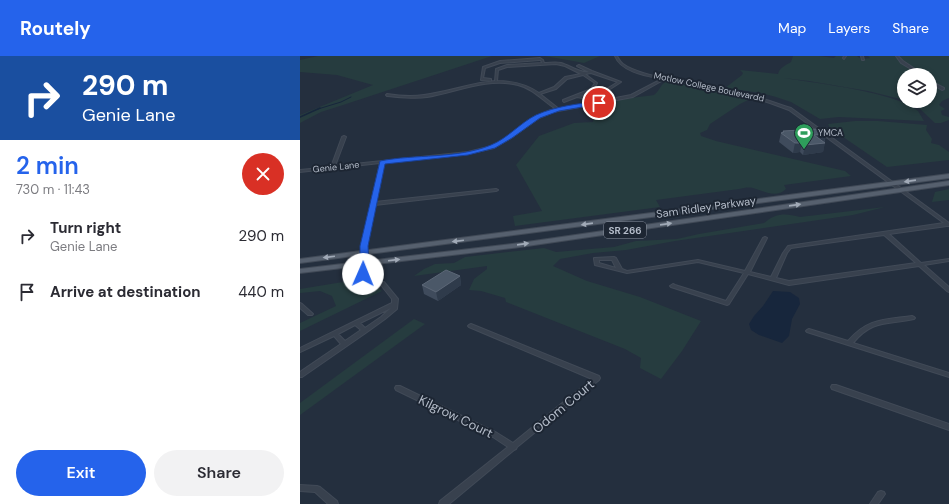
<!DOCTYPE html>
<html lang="en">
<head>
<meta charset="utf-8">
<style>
	body { margin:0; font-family:"DM Sans",sans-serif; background:#f2f2f3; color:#2b2b33; height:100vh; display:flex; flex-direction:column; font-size:15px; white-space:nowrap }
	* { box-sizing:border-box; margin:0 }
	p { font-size:13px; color:#7c7c81 }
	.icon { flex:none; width:22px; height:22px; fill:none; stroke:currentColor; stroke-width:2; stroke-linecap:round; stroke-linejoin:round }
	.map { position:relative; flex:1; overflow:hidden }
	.side { display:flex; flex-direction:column; background:#fff; width:300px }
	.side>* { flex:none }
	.hud { background:#1a4fa0; color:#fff; overflow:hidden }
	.buttons { position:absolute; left:597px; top:12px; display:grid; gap:8px }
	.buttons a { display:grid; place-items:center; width:40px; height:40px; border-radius:50%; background:#fff; box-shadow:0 2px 6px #0003; font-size:20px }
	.pin { position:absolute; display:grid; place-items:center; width:34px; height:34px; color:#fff; margin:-17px; border:2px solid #fff; border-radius:50%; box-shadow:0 1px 4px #0007 }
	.me { position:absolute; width:44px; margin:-22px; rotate:1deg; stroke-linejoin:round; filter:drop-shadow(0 0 3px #0008) }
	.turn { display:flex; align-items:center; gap:14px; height:84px; padding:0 16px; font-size:18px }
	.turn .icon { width:52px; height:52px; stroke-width:2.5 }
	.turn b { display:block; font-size:28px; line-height:34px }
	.round { display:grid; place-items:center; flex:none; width:42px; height:42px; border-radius:21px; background:#f2f2f3 }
	.overview { display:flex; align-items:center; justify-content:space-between; height:68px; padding:0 16px }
	h1 { font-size:24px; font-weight:600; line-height:30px; color:#2563eb }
	.primary-button { display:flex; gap:8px; margin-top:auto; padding:8px 16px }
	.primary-button a { flex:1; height:46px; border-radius:24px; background:#2563eb; color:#fff; font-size:16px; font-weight:600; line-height:46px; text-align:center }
	.primary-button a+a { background:#f2f2f3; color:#2b2b33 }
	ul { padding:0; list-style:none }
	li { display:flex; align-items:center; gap:12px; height:56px; padding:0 16px }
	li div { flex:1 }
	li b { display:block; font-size:15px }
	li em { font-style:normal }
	header { display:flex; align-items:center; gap:24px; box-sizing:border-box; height:56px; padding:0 20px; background:#2563eb; color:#fff }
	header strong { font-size:19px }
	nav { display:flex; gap:22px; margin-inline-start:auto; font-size:14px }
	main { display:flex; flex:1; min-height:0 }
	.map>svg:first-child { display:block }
	.green { fill:#263c3f }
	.water { fill:#17263c }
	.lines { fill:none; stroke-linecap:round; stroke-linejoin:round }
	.stream-far1 { stroke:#17263c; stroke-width:1 }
	.stream { stroke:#17263c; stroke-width:1.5 }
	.street-casing { stroke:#414a57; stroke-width:2 }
	.primary-casing { stroke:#414a57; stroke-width:2 }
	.street { fill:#38414e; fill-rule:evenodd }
	.primary { fill:#56606e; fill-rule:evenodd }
	.wall { fill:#3f4b5c }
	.shaded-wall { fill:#2f3b4b }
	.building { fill:#4b5868; stroke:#5c6777 }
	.oneway { fill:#a1aab7 }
	.route { fill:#2563eb; stroke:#184099 }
	.labels { text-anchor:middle; stroke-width:4; stroke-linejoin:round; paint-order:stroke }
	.far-street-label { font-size:9px; fill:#b4bcc9; stroke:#1d2633 }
	.far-poi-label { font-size:9px; fill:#b4bcc9; stroke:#1d2633; text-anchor:start }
	.shield { fill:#1d2633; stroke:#878f9c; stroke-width:1 }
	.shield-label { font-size:10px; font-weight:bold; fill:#b4bcc9 }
	.street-label { font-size:11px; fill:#b4bcc9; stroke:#1d2633 }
	.near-street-label { font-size:13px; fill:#b4bcc9; stroke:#1d2633 }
</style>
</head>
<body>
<header>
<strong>Routely</strong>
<nav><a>Map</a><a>Layers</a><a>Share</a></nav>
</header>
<main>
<section class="side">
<div class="hud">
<div class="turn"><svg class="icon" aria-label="right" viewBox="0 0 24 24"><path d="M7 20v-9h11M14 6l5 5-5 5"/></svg><div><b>290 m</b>Genie Lane</div></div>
</div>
<div class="overview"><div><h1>2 min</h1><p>730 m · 11:43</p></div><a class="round" style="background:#d93025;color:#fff"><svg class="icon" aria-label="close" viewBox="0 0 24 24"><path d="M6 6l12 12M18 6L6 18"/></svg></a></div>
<ul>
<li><svg class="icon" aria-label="right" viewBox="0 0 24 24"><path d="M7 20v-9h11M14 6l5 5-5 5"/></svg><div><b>Turn right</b><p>Genie Lane</p></div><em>290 m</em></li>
<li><svg class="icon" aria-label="arrive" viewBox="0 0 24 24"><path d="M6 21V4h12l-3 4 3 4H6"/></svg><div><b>Arrive at destination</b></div><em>440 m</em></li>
</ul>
<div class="primary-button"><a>Exit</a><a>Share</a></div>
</section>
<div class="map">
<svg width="649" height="448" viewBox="0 0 649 448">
	<rect width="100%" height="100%" fill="#242f3e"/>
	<g class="green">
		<path d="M18,0H192L40,50L21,56L0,67V59L73,29L37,19L0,16V4Z"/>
		<path d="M245,0H300L284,7Z"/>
		<path d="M493,0H519L534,2L536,0H557C561,4 565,3 570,2L568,0H596L608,11L621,19H604V44L568,35L509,25L484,22C514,27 597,36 618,55C620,58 622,62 624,65L539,61L520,63L491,46L476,41L461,37L425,32L442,19L443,17L440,14L478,18C479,12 486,9 491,6Z"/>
		<path d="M599,0H649V42L642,45L639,49L645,53L641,55L642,59L649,61V64L641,67H635L620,53L606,45H630V22L641,27L630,21V19C622,19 603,6 599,0Z"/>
		<path d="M367,25L457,44H448L440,48L410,68L407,74L400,77L401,80L416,85L545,115L551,120L484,129L486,133C476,143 464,135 453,132C448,131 444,132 439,133L356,144L360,151L215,170L213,160L242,155L216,109L239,80L274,67L293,66L294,61L285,55C296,46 338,41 354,39C360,35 360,28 367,25Z"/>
		<path d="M555,65H578L627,69L626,74L632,83L631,87L639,89L649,96V104L587,111L530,72L528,68Z"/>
		<path d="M649,133V144L632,146L635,136Z"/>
		<path d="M585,151L553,159L375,185L326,194L293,197L260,203L253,210L287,225L340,241L401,265L382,295L361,323L340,312L341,302L325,293L206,246L205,242L181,235L169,234L174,223L187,213V210L114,220L124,213L135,208L154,207L165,201L244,192L256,196L314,191L336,185L377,183L399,178L464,167C476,157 485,157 500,161Z"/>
		<path d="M72,225L82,235L0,275V267L36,250L32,240L20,235L0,237V233L43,226Z"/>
		<path d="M114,263L125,268L0,359V347Z"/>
	</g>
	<path class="water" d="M473,235L490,236L499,242L500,248L492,263L489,280L482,287L459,279L451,274L449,268L454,260L463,250Z"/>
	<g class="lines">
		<path class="stream-far1" d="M18,53L41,46L51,41"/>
		<path class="stream" d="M0,61L20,52"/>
		<defs>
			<g id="street">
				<path d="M315,0H317C319,3 320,6 323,8C331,14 356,22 366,21L367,22C396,28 424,32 453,40C466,43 478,48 491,52L649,167V170H647L589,178L621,207L649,203V205L624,209L649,231V236L647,235L619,210L489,229L448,218L429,248L427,249L371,231L370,230L373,228L375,229L426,245L444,217L398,206L327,217L295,209L294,203V202L314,201L316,202L322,213L327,215L398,204L445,215L463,182L465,181L467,182L450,216L471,221L483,197L488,190L644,167L489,54L470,47L452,41L433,37L365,23L333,41L253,56L239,62L211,82L194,92L168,98L84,107L75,146L196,133L198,134L196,135L75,149L66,190L67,208L65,218L67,222L73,225L84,226L98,243L97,253L85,263L67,276L2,321H0V316L41,288L34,280L0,296V292L92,247V243L81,229L70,228L63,224L61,218L63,208L62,190L80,107L0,116V114L31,111L42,81L44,80L46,81L35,110L168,96L192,90L209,80L237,60L251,54L256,53C243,45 234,33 218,29C188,21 156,36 127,41C114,43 100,41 87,40L86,39L87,38C99,40 112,41 124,39C148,36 171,27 195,25L196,13L207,9L242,7L241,4H240L200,7L185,12L183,22L191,23V25L181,24L183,11L200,5L240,2L243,4L244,7C250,7 255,6 261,7C269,9 281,18 289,16L277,10L279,9L292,15L321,26L293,44L277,41L264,46L263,45V44L291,33L295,27L283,19L267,23L256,33L240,38L259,53L331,39L362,23C347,20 321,16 315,0ZM256,8L265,10L281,18L265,21L254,31L239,37C226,28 212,25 197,25L198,14L207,11ZM291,17L318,26L292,42L280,40L293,35L297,27L285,18ZM584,179L616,207L489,225L476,222L487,197L491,192ZM299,204H312L316,212L299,207ZM91,252L81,261L65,272L60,267ZM55,269L61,274L45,285L38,278Z"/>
				<path d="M544,0H546L544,3L543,2Z"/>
				<path d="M561,0H563L564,4H562Z"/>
				<path d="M596,0H598L603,5L624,19H621L601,7Z"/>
				<path d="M630,25L644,32V33L642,34L630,27Z"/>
				<path d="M0,247L2,248L12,257L13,258L12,259H8L0,252Z"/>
				<path d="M612,260L614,261L615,262L614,263C587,269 573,263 553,287L649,317V321L507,276L506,275L507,274L509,273L548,285C568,262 584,264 612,260Z"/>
				<path d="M171,268L299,320L300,322L299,324L217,391L216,393L214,394L149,448H139L140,445L208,391L193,381L96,334L95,332L96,330H100L197,377L213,387L292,323L169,271L168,270L169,269Z"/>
				<path d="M532,329H536L649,368V374L532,333L531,331Z"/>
				<path d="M0,429L17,430L20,431L37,445L38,448H28L15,436L0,435Z"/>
				<path d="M581,435L584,436L585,438L578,448H570L578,436Z"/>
			</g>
			<g id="primary">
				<path d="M649,118V122L0,207V203Z"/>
				<path d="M649,125V129L220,191L0,217V213L220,187Z"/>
			</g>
		</defs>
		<use href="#street" class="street-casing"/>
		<use href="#primary" class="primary-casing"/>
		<use href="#street" class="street"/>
		<use href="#primary" class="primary"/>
	</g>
	<g class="wall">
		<path d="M483,75L526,78L523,96L503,99L500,96L493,97L479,86L481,77Z"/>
		<path d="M160,220L161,229L138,245L124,238L122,229Z"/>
	</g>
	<g class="shaded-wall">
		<path d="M526,78L524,87L514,79Z"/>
		<path d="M495,87H502L500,96L493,97Z"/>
		<path d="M525,87L523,96L503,99L505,89Z"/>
		<path d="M160,220L161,229L138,245L136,236Z"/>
	</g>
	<g class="building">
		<path d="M519,73L526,78L514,79L525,87L505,89L502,87H495L481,77L484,76L483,75Z"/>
		<path d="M146,214L160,220L136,236L122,229Z"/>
	</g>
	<defs><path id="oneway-solid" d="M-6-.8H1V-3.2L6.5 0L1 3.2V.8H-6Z"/></defs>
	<g class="oneway">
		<use href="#oneway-solid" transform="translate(610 125) rotate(172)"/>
		<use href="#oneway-solid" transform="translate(495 149) rotate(-8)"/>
		<use href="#oneway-solid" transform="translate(287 168) rotate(172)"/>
		<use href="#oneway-solid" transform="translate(366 168) rotate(-8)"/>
		<use href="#oneway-solid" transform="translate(158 185) rotate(173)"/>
		<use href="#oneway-solid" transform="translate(223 188) rotate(-8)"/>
		<use href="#oneway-solid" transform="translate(29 201) rotate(173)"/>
		<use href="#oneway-solid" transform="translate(94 204) rotate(-7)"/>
	</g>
	<path class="route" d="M299,45L300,46V48L259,55L240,62L212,82L195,92L168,99L85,108L68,190L69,208L68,218L63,220H60L59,218L60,208V190L80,105C115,98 157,103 191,89C208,82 220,67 236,59C256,50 278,48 299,45Z"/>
	<defs>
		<symbol id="stadium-pin" viewBox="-11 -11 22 30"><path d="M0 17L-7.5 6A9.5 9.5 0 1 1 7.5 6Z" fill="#2e9e5b" stroke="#1d2633"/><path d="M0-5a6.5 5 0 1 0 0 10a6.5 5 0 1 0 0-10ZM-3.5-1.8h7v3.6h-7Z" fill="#fff"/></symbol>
	</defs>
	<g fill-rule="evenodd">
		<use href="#stadium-pin" x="493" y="66" width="22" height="30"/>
	</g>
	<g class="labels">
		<g class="far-street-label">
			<text transform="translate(409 31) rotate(12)" y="3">Motlow College Boulevardd</text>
			<text transform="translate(36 111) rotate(-6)" y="3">Genie Lane</text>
		</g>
		<g class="far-poi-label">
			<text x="518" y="80">YMCA</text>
		</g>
		<rect class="shield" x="304" y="166" width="42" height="16" rx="3"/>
		<g class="shield-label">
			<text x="325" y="178">SR 266</text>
		</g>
		<g class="street-label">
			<text transform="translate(406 151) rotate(-8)" y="4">Sam Ridley Parkway</text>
		</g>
		<g class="near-street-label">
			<text transform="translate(263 350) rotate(-40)" y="5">Odom Court</text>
			<text transform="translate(156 360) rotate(26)" y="5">Kilgrow Court</text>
		</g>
	</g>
</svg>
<div class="buttons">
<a><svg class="icon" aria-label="layers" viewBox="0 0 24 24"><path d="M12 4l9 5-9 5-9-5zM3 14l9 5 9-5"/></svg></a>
</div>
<div class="pin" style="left:299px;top:47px;background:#d93025"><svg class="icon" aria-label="arrive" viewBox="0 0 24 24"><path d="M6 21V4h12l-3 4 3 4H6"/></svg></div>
<svg class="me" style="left:63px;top:218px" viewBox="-20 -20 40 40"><circle r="19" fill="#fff"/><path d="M0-13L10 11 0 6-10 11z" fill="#2563eb"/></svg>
</div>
</main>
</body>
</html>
